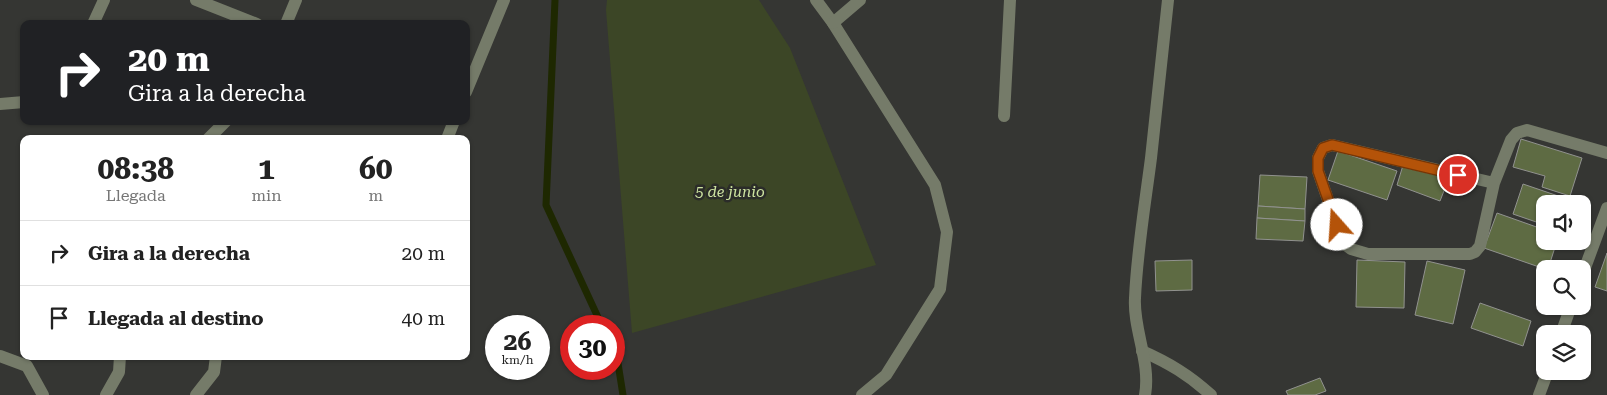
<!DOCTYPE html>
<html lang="es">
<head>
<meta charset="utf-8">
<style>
	body { margin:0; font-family:"Roboto Serif",serif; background:#f2f2f2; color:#222; height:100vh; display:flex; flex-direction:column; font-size:19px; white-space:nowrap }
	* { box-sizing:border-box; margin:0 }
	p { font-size:16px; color:#767676 }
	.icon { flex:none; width:28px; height:28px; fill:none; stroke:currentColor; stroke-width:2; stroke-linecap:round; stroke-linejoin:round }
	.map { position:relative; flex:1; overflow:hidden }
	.drawer { position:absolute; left:20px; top:135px; width:450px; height:225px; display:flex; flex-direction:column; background:#fff; border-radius:10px; box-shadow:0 1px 4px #0004 }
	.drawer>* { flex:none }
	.top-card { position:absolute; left:20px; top:20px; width:450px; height:105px; border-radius:10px; box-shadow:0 1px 4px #0004; background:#202124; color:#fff; overflow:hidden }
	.controls { position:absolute; left:1536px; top:195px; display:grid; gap:10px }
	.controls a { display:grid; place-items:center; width:55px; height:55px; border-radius:10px; background:#fff; box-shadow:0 1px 4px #0004; font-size:25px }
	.speed { position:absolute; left:485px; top:315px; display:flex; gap:10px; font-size:25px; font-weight:700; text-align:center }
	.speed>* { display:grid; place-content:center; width:65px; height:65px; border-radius:50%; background:#fff; box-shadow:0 1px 4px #0004; line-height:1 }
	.speed small { font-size:12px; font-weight:400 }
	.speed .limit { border:8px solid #d22; background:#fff; color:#111 }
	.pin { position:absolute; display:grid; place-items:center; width:42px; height:42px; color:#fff; margin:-21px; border:2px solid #fff; border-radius:50%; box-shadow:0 1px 5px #0007 }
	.me { position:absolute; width:55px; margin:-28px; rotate:341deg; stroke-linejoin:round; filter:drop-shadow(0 0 4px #0008) }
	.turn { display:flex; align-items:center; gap:18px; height:105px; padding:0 25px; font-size:22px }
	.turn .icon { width:65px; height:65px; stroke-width:2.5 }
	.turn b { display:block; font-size:35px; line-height:42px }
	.eta { display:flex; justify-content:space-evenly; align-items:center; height:85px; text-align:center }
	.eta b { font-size:30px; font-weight:700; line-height:35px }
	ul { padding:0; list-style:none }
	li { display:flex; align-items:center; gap:15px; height:65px; padding:0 25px; border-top:1px solid #e0e0e0 }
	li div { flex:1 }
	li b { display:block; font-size:19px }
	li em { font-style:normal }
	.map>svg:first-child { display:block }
	.green { fill:#3c4626 }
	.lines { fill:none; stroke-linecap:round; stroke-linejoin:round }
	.stream { stroke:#1e2801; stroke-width:7 }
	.building { fill:#5e6b43; stroke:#91928f }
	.minor { stroke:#757b69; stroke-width:12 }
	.route-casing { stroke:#753606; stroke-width:12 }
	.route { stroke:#b45309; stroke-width:9 }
	.labels { text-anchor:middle; stroke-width:5; stroke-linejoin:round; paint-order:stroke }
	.park-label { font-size:15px; font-style:italic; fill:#cde3a0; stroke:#2b2c29 }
</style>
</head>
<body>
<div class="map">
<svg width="1607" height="395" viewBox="0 0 1607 395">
	<rect width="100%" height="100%" fill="#353633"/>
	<path class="green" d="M607,0H759L790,48L876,265L632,333L606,10Z"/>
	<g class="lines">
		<g class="stream">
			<path d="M555,0L546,205L602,326"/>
			<path d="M614,351L617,357L623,395"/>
		</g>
	</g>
	<g class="building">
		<path d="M1521,139L1582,158L1570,196L1542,187L1545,176L1513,167Z"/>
		<path d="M1338,151L1397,171L1387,200L1328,180Z"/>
		<path d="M1404,162L1449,178L1440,201L1397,185Z"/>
		<path d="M1260,175L1307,177L1305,209L1258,206Z"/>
		<path d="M1523,184L1570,200L1569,204H1545V225L1513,214Z"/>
		<path d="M1258,206L1305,209V221L1257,218Z"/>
		<path d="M1497,213L1545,230V241H1557L1548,269H1545L1484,248Z"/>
		<path d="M1257,218L1305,221L1303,241L1256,239Z"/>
		<path d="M1607,253V291L1595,287Z"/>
		<path d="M1192,260V290L1156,291L1155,261Z"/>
		<path d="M1357,260L1405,262L1404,308L1356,307Z"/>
		<path d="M1427,261L1465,270L1453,324L1415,315Z"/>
		<path d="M1480,303L1531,321L1523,346L1471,328Z"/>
		<path d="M1320,378L1326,391L1315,395H1288L1286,391Z"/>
	</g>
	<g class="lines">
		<g class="minor">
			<path d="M196,0L257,24"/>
			<path d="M816,0L833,23L935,185L947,232L940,289L886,375L862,395"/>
			<path d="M833,23L860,0"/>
			<path d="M93,24L104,0"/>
			<path d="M286,24L296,0"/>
			<path d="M466,92L504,0"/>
			<path d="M0,104L24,102"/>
			<path d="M1004,116L1010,0"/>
			<path d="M208,139L226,121"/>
			<path d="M447,139L454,121"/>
			<path d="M1494,183L1332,145L1323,148L1318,158V171L1343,243L1351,249L1368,254H1470L1475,252L1480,246L1494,183L1511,140L1517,133L1527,130L1607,153"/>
			<path d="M1582,276L1607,208"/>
			<path d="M1561,334L1571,306"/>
			<path d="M1142,351C1169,363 1189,375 1211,395"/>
			<path d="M0,356L27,366L43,395"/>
			<path d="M106,395L119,372L120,356"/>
			<path d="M196,395L214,372L216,356"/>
			<path d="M1145,395C1151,362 1133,330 1135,298C1137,251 1145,205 1151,158C1157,106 1162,53 1168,0"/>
			<path d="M1539,395L1548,371"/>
		</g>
	</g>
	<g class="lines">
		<defs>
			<path id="route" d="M1337,225L1318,171V158L1323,148L1332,145L1458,175"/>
		</defs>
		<use href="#route" class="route-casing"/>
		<use href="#route" class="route"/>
	</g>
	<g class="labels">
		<g class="park-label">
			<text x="730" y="197">5 de junio</text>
		</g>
	</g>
</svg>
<div class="controls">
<a><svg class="icon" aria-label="sound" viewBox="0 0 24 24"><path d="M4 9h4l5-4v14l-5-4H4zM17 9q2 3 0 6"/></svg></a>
<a><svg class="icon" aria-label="search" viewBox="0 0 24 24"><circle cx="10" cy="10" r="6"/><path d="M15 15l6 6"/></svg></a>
<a><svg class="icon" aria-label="layers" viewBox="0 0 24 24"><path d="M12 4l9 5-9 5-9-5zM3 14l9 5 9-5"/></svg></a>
</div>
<div class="speed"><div>26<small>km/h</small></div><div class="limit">30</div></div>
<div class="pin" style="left:1458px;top:175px;background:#d93025"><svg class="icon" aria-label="arrive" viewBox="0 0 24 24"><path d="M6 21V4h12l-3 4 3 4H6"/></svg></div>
<svg class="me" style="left:1337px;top:225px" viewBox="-20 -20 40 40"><circle r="19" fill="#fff"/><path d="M0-13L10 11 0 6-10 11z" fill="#b45309"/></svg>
<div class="top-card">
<div class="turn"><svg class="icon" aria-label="right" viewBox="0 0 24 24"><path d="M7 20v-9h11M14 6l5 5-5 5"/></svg><div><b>20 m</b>Gira a la derecha</div></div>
</div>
<section class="drawer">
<div class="eta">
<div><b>08:38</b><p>Llegada</p></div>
<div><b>1</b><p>min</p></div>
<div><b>60</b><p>m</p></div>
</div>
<ul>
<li><svg class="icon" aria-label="right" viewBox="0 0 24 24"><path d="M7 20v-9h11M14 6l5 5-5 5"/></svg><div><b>Gira a la derecha</b></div><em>20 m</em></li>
<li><svg class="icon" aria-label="arrive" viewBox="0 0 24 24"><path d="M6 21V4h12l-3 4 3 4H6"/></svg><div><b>Llegada al destino</b></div><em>40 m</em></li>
</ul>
</section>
</div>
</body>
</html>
